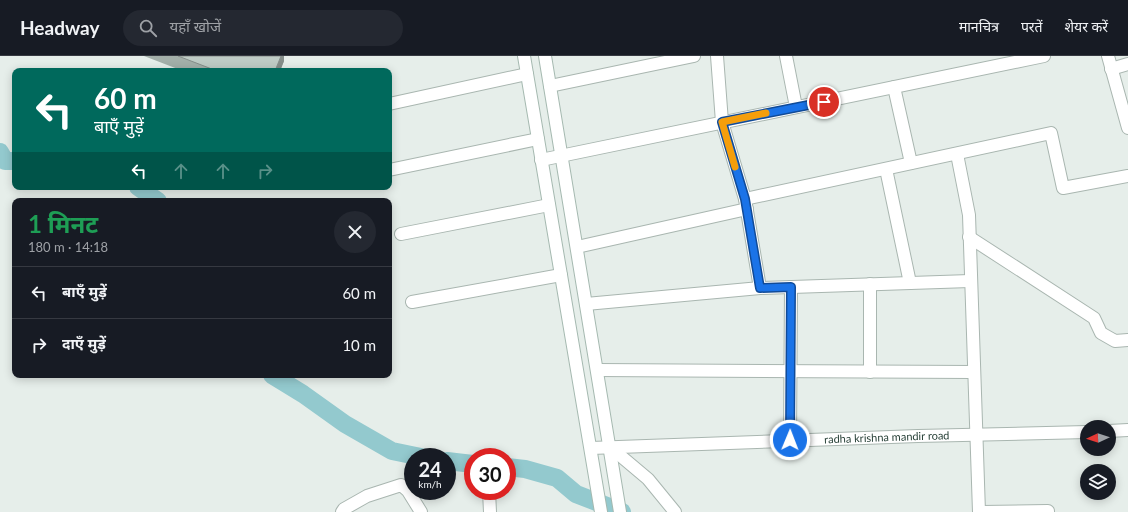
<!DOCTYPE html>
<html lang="hi">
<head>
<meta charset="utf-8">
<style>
	body { margin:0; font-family:Lato,"Noto Sans Devanagari",sans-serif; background:#242831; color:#f1f3f6; height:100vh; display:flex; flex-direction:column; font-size:15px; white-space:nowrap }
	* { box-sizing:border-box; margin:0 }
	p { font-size:13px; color:#9ea1a6 }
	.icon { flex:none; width:22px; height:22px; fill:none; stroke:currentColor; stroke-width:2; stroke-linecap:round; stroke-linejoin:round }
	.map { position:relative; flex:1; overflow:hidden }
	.side { position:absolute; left:12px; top:142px; width:380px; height:180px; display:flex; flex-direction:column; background:#171b24; border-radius:8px; box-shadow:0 2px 10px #0003 }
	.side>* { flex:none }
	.guide { position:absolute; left:12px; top:12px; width:380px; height:122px; border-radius:8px; box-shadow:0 2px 10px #0003; background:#00695c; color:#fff; overflow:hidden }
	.needle { width:26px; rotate:267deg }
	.buttons { position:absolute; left:1080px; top:364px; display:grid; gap:8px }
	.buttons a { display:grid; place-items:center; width:36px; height:36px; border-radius:50%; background:#171b24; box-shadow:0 2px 10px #0003; font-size:20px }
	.speed { position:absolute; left:404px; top:392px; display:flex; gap:8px; font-size:20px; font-weight:700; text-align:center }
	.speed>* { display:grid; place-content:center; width:52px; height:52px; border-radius:50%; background:#171b24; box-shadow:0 2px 10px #0003; line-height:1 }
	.speed small { font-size:10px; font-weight:400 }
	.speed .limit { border:6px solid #d22; background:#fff; color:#111 }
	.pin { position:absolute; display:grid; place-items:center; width:34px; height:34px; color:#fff; margin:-17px; border:2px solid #fff; border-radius:50%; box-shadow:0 1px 4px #0007 }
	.me { position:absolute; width:44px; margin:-22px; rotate:1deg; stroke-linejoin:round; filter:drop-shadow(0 0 3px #0008) }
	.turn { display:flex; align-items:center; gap:14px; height:84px; padding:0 16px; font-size:18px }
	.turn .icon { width:52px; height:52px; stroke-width:2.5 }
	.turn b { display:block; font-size:28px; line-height:34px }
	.lanes { display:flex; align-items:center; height:38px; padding:0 16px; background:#0003; justify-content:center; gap:20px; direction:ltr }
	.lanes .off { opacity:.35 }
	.round { display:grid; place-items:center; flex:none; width:42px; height:42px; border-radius:21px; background:#242831 }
	.headline { display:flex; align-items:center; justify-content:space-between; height:68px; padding:0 16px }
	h1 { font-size:24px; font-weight:700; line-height:30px; color:#1e9e55 }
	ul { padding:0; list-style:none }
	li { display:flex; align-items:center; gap:12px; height:52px; padding:0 16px; border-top:1px solid #363941 }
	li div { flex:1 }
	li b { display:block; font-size:15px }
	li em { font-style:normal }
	header { display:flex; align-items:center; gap:24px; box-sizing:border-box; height:56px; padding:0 20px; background:#171b24; border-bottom:1px solid #363941 }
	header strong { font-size:19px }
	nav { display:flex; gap:22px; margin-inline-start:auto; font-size:14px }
	.search { width:280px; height:36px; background:#242831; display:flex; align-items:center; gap:10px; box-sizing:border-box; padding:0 14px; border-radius:22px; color:#9ea1a6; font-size:15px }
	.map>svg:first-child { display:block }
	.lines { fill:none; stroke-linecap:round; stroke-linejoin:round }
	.canal { stroke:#93c9ce; stroke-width:18 }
	.street-casing { stroke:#a9b6b0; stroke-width:14 }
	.secondary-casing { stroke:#a5b9b0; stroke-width:14 }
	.street { stroke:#fff; stroke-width:12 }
	.secondary { stroke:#fff; stroke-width:12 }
	.wall { fill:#a3afa9 }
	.shaded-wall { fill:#858e8a }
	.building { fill:#becbc5; stroke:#858e8a }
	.route-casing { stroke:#114b97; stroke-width:10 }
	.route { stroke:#1a73e8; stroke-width:7 }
	.slow { stroke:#f59e0b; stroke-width:7 }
	.labels { text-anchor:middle; stroke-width:3; stroke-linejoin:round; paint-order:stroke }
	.street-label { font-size:11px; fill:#263f36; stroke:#f7faf8 }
</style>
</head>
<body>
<header>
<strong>Headway</strong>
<div class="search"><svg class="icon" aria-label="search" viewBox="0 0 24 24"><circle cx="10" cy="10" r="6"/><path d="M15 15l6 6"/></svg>यहाँ खोजें</div>
<nav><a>मानचित्र</a><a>परतें</a><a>शेयर करें</a></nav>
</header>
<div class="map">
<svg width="1128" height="456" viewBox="0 0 1128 456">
	<rect width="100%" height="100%" fill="#e6eeea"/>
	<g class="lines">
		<g class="canal">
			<path d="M0,96L5,105H15"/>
			<path d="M138,131L158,145"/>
			<path d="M272,319L303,338L345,368L392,395L421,401"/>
			<path d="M447,405L473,408"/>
			<path d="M507,411L525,413L557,422L576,438L622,456"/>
		</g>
		<defs>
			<g id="street">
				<path d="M717,0L722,66L745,143L760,232"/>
				<path d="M786,0L796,51"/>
				<path d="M1108,0L1128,72"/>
				<path d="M1111,13L1128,8"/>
				<path d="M550,30L694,0"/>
				<path d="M894,31L911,107"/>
				<path d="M389,48L527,18"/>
				<path d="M957,98L969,159L979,456"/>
				<path d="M541,104L1044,0"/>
				<path d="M886,113L910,227"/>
				<path d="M389,114L538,83"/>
				<path d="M745,143L1051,77L1063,132L1128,120"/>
				<path d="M401,178L549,149"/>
				<path d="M969,181L1094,262L1101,277L1115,285L1128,284"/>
				<path d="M577,191L747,153"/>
				<path d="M870,228V316"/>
				<path d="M412,246L561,219"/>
				<path d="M586,248L760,232L970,225"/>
				<path d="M597,314L974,316"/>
				<path d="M1109,375L1128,374"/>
				<path d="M790,385L791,231"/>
				<path d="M610,391L648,423L675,456"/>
				<path id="s1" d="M591,392L918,380L1087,376"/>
				<path d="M489,435L490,456"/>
				<path d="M342,456L344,453L367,440L401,429L408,435L421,456"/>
				<path d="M982,456L1048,455V456"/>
			</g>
			<g id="secondary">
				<path d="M524,0L601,456"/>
				<path d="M545,0L620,456"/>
			</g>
		</defs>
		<use href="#street" class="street-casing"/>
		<use href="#secondary" class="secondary-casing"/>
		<use href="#street" class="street"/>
		<use href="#secondary" class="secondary"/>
	</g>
	<path class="wall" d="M144,0H284V5L280,15H183Z"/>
	<path class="shaded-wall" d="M281,0H284V5L280,15H275Z"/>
	<path class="building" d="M178,0H281L275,15H217Z"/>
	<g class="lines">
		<defs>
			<path id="route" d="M790,384L791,231L760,232L745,143L722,66L824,46"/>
		</defs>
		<use href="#route" class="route-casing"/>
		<use href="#route" class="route"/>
		<path class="slow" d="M735,111L722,66L766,57"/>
	</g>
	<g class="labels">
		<g class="street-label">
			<text dy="4" stroke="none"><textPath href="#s1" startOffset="296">radha krishna mandir road</textPath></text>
		</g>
	</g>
</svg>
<div class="buttons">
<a><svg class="needle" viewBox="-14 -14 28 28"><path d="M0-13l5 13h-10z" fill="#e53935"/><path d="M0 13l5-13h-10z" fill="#9ea1a6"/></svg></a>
<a><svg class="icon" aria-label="layers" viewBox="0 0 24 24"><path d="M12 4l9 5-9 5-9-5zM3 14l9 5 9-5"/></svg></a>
</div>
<div class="speed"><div>24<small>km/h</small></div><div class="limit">30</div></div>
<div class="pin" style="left:824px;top:46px;background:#d93025"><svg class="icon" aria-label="arrive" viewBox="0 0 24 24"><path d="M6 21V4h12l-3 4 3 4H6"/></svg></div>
<svg class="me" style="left:790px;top:384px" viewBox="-20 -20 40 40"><circle r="17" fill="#1a73e8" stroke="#fff" stroke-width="3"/><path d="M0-11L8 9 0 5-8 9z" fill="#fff"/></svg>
<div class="guide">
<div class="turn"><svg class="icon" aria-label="left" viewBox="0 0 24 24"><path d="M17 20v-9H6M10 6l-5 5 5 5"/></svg><div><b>60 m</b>बाएँ मुड़ें</div></div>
<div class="lanes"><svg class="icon" aria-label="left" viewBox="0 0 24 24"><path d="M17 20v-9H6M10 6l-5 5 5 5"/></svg><svg class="icon off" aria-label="ahead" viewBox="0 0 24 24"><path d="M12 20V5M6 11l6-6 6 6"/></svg><svg class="icon off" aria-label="ahead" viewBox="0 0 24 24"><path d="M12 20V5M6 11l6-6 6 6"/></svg><svg class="icon off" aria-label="right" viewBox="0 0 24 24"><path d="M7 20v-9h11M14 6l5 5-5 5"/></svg></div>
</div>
<section class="side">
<div class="headline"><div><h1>1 मिनट</h1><p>180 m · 14:18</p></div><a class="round"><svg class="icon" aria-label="close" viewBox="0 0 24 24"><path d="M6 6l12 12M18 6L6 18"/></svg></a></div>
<ul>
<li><svg class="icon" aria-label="left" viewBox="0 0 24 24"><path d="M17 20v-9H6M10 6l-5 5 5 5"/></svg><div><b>बाएँ मुड़ें</b></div><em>60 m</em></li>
<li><svg class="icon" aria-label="right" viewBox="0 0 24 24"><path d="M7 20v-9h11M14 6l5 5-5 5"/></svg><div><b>दाएँ मुड़ें</b></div><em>10 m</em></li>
</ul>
</section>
</div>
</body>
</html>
